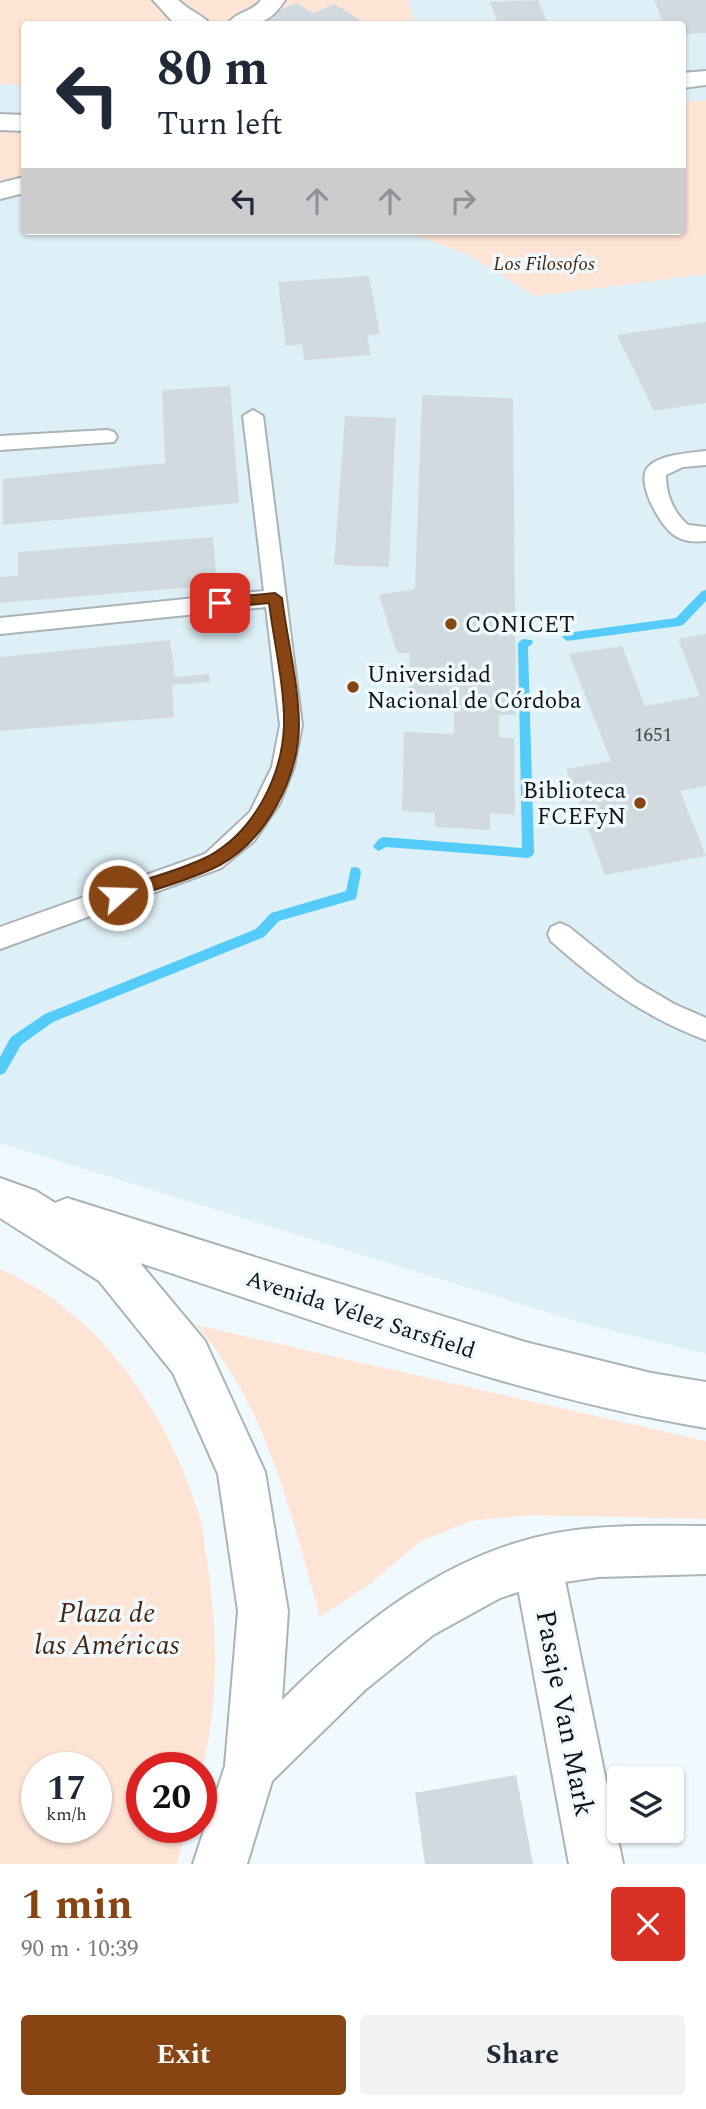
<!DOCTYPE html>
<html lang="en">
<head>
<meta charset="utf-8">
<style>
	body { margin:0; font-family:Spectral,serif; background:#f2f2f3; color:#1f2937; height:100vh; display:flex; flex-direction:column; font-size:26px; white-space:nowrap }
	* { box-sizing:border-box; margin:0 }
	p { font-size:23px; color:#747a83 }
	.icon { flex:none; width:38px; height:38px; fill:none; stroke:currentColor; stroke-width:2; stroke-linecap:round; stroke-linejoin:round }
	.map { position:relative; height:1864px; overflow:hidden }
	.drawer { display:flex; flex-direction:column; background:#fff; flex:1 }
	.drawer>* { flex:none }
	.guide { position:absolute; left:21px; top:21px; width:665px; height:214px; border-radius:7px; box-shadow:0 2px 5px #0004; background:#fff; color:#1f2937; overflow:hidden }
	.buttons { position:absolute; left:607px; top:1766px; display:grid; gap:14px }
	.buttons a { display:grid; place-items:center; width:77px; height:77px; border-radius:7px; background:#fff; box-shadow:0 2px 5px #0004; font-size:35px }
	.speed { position:absolute; left:21px; top:1752px; display:flex; gap:14px; font-size:35px; font-weight:700; text-align:center }
	.speed>* { display:grid; place-content:center; width:91px; height:91px; border-radius:50%; background:#fff; box-shadow:0 2px 5px #0004; line-height:1 }
	.speed small { font-size:18px; font-weight:400 }
	.speed .limit { border:10px solid #d22; background:#fff; color:#111 }
	.pin { position:absolute; display:grid; place-items:center; width:60px; height:60px; color:#fff; margin:-30px; border-radius:14px; box-shadow:0 4px 10px #0006 }
	.me { position:absolute; width:77px; margin:-38px; rotate:70deg; stroke-linejoin:round; filter:drop-shadow(0 0 5px #0008) }
	.turn { display:flex; align-items:center; gap:24px; height:147px; padding:0 21px; font-size:32px }
	.turn .icon { width:91px; height:91px; stroke-width:2.5 }
	.turn b { display:block; font-size:49px; line-height:60px }
	.lanes { display:flex; align-items:center; height:66px; padding:0 21px; background:#0003; justify-content:center; gap:35px; direction:ltr }
	.lanes .off { opacity:.35 }
	.round { display:grid; place-items:center; flex:none; width:74px; height:74px; border-radius:7px; background:#f2f2f3 }
	.head { display:flex; align-items:center; justify-content:space-between; height:119px; padding:0 21px }
	h1 { font-size:42px; font-weight:700; line-height:52px; color:#884514 }
	.primary-button { display:flex; gap:14px; margin-top:auto; padding:14px 21px }
	.primary-button a { flex:1; height:80px; border-radius:7px; background:#884514; color:#fff; font-size:28px; font-weight:700; line-height:80px; text-align:center }
	.primary-button a+a { background:#f2f2f3; color:#1f2937 }
	.map>svg:first-child { display:block }
	.built { fill:#def0f7; fill-rule:evenodd }
	.green { fill:#fee4d5; fill-rule:evenodd }
	.lines { fill:none; stroke-linecap:round; stroke-linejoin:round }
	.stream { fill:#54cbf9; fill-rule:evenodd }
	.building { fill:#d1dade }
	.lane-casing { stroke:#aab3b7; stroke-width:4 }
	.street-casing { stroke:#aab3b7; stroke-width:4 }
	.secondary-casing { stroke:#aab3b7; stroke-width:4 }
	.lane { fill:#fff; fill-rule:evenodd }
	.street { fill:#fff; fill-rule:evenodd }
	.secondary { fill:#fff; fill-rule:evenodd }
	.route { fill:#884514; stroke:#582d0d; stroke-width:2 }
	.poi-dot { fill:#884514; stroke:#f0fafe; stroke-width:2.5 }
	.labels { text-anchor:middle; stroke-width:7; stroke-linejoin:round; paint-order:stroke }
	.far-park-label { font-size:19px; font-style:italic; fill:#47250f; stroke:#f0fafe }
	.number-label { font-size:19px; fill:#414648 }
	.poi-label { font-size:23px; fill:#111416; stroke:#f0fafe; text-anchor:start }
	.street-label { font-size:23px; fill:#111416; stroke:#f0fafe }
	.near-park-label { font-size:28px; font-style:italic; fill:#47250f; stroke:#f0fafe }
	.near-street-label { font-size:28px; fill:#111416; stroke:#f0fafe }
</style>
</head>
<body>
<div class="map">
<svg width="706" height="1864" viewBox="0 0 706 1864">
	<rect width="100%" height="100%" fill="#f0fafe"/>
	<path class="built" d="M0,0H706V1354L588,1325L0,1143ZM24,24H682V231H24Z"/>
	<g class="green">
		<path d="M0,0H408L415,24H24V86L0,84Z"/>
		<path d="M706,100V274L535,296L467,254L403,231H682L683,103Z"/>
		<path d="M0,132L24,133V176L0,181Z"/>
		<path d="M0,1269C100,1312 167,1412 199,1514C204,1528 204,1546 207,1561C218,1631 219,1704 201,1773V1768H142V1827H187L177,1864H0ZM37,1768H96V1827H37Z"/>
		<path d="M196,1325L706,1441V1519L530,1515L471,1521L421,1541L370,1584L320,1617C291,1515 268,1407 196,1325Z"/>
	</g>
	<g class="lines">
		<g class="stream">
			<path d="M706,590V601L683,625L679,626L567,641L562,637L567,633L676,618L702,591Z"/>
			<path d="M523,639L532,640L533,643L528,647L534,853L532,856L528,858L386,847L379,851L375,849L373,846L379,839L383,837L522,848L518,643Z"/>
			<path d="M355,867L359,868L361,872L356,899L279,921L264,937L53,1022L21,1045L5,1073L0,1075V1057L11,1037L45,1014L256,929L271,913L346,891L351,868Z"/>
		</g>
	</g>
	<g class="building">
		<path d="M538,0L547,22L498,24L490,2Z"/>
		<path d="M654,0H706V33L682,34V24H664Z"/>
		<path d="M296,3L313,13L335,4L360,20L350,24H247Z"/>
		<path d="M369,276L380,334L367,335L371,355L304,360L302,344L286,346L278,282Z"/>
		<path d="M706,322V403L654,411L617,335Z"/>
		<path d="M230,386L239,503L3,525V479L165,463L162,390Z"/>
		<path d="M422,395L513,398L516,715H499V737L514,738L515,815L490,813V830L435,827V813L402,811L404,732L454,734V712L408,710L410,653H397L379,595L415,589Z"/>
		<path d="M345,416L396,418L389,567L334,565Z"/>
		<path d="M213,537L217,585L0,603V577L18,576V552Z"/>
		<path d="M706,634V786L680,791L706,856L605,875L566,769L611,761L569,654L622,646L645,706L700,696L678,639Z"/>
		<path d="M170,640L175,677L209,674L210,682L172,685L174,717L0,731V657Z"/>
		<path d="M516,1775L533,1864H425L415,1793Z"/>
	</g>
	<g class="lines">
		<defs>
			<g id="lane">
				<path d="M253,410L263,416L302,725L294,767L280,803L254,841L221,868L0,949V927L205,854L250,812L272,767L280,725L266,607L0,634V618L264,591L243,416Z"/>
				<path d="M107,430L114,432L117,437L114,442L0,450V436Z"/>
				<path d="M706,451V465L683,467L666,475C666,495 673,512 688,525L706,527V541C695,542 684,542 674,535C661,527 635,482 648,467C660,454 690,453 706,451Z"/>
				<path d="M560,923L569,927L637,982L674,1004L706,1018V1040C646,1018 599,984 551,941L548,934L551,927Z"/>
			</g>
			<g id="street">
				<path d="M153,0H178C188,10 204,16 210,24L173,22Z"/>
				<path d="M261,0H285C268,26 257,24 228,24C235,12 253,12 261,0Z"/>
				<path d="M706,71V85L682,88V73Z"/>
				<path d="M0,114L24,115V131L0,130Z"/>
				<path d="M24,177V193L0,199V183Z"/>
				<path d="M537,1537L554,1544L561,1561L623,1864H569L513,1561L520,1544Z"/>
			</g>
			<path id="secondary" d="M0,1178L36,1191L55,1203L67,1198L525,1342L651,1373L706,1382V1428C512,1396 326,1323 140,1263L205,1341L265,1472L288,1611L282,1700C359,1624 447,1553 556,1533C606,1524 656,1526 706,1526V1574L599,1577L536,1586L500,1598L433,1635L365,1690L272,1781L247,1864H193L225,1766L238,1611L218,1474L173,1373L99,1281L0,1218Z"/>
		</defs>
		<use href="#lane" class="lane-casing"/>
		<use href="#street" class="street-casing"/>
		<use href="#secondary" class="secondary-casing"/>
		<use href="#lane" class="lane"/>
		<use href="#street" class="street"/>
		<use href="#secondary" class="secondary"/>
	</g>
	<path class="route" d="M275,593L282,598C287,638 299,686 299,726C298,779 266,840 220,865C189,881 151,890 118,902L113,900V890C144,879 180,871 209,856C254,831 282,777 284,726C285,688 274,642 269,603L220,608L213,603L220,598Z"/>
	<g class="poi-dot">
		<circle cx="451" cy="624" r="7"/>
		<circle cx="353" cy="687" r="7"/>
		<circle cx="640" cy="803" r="7"/>
	</g>
	<g class="labels">
		<g class="far-park-label">
			<text x="544" y="270">Los Filosofos</text>
		</g>
		<g class="number-label">
			<text x="653" y="741">1651</text>
		</g>
		<g class="poi-label">
			<text x="465" y="632">CONICET</text>
			<text x="367" y="682">Universidad<tspan x="367" dy="26">Nacional de Córdoba</tspan></text>
			<text x="626" y="798" text-anchor="end">Biblioteca<tspan x="626" dy="26">FCEFyN</tspan></text>
		</g>
		<g class="street-label">
			<text transform="translate(361 1314) rotate(18)" y="8">Avenida Vélez Sarsfield</text>
		</g>
		<g class="near-park-label">
			<text x="107" y="1622">Plaza de<tspan x="107" dy="32">las Américas</tspan></text>
		</g>
		<g class="near-street-label">
			<text transform="translate(566 1713) rotate(79)" y="10">Pasaje Van Mark</text>
		</g>
	</g>
</svg>
<div class="buttons">
<a><svg class="icon" aria-label="layers" viewBox="0 0 24 24"><path d="M12 4l9 5-9 5-9-5zM3 14l9 5 9-5"/></svg></a>
</div>
<div class="speed"><div>17<small>km/h</small></div><div class="limit">20</div></div>
<div class="pin" style="left:220px;top:603px;background:#d93025"><svg class="icon" aria-label="arrive" viewBox="0 0 24 24"><path d="M6 21V4h12l-3 4 3 4H6"/></svg></div>
<svg class="me" style="left:118px;top:895px" viewBox="-20 -20 40 40"><circle r="17" fill="#884514" stroke="#fff" stroke-width="3"/><path d="M0-11L8 9 0 5-8 9z" fill="#fff"/></svg>
<div class="guide">
<div class="turn"><svg class="icon" aria-label="left" viewBox="0 0 24 24"><path d="M17 20v-9H6M10 6l-5 5 5 5"/></svg><div><b>80 m</b>Turn left</div></div>
<div class="lanes"><svg class="icon" aria-label="left" viewBox="0 0 24 24"><path d="M17 20v-9H6M10 6l-5 5 5 5"/></svg><svg class="icon off" aria-label="ahead" viewBox="0 0 24 24"><path d="M12 20V5M6 11l6-6 6 6"/></svg><svg class="icon off" aria-label="ahead" viewBox="0 0 24 24"><path d="M12 20V5M6 11l6-6 6 6"/></svg><svg class="icon off" aria-label="right" viewBox="0 0 24 24"><path d="M7 20v-9h11M14 6l5 5-5 5"/></svg></div>
</div>
</div>
<section class="drawer">
<div class="head"><div><h1>1 min</h1><p>90 m · 10:39</p></div><a class="round" style="background:#d93025;color:#fff"><svg class="icon" aria-label="close" viewBox="0 0 24 24"><path d="M6 6l12 12M18 6L6 18"/></svg></a></div>
<div class="primary-button"><a>Exit</a><a>Share</a></div>
</section>
</body>
</html>
